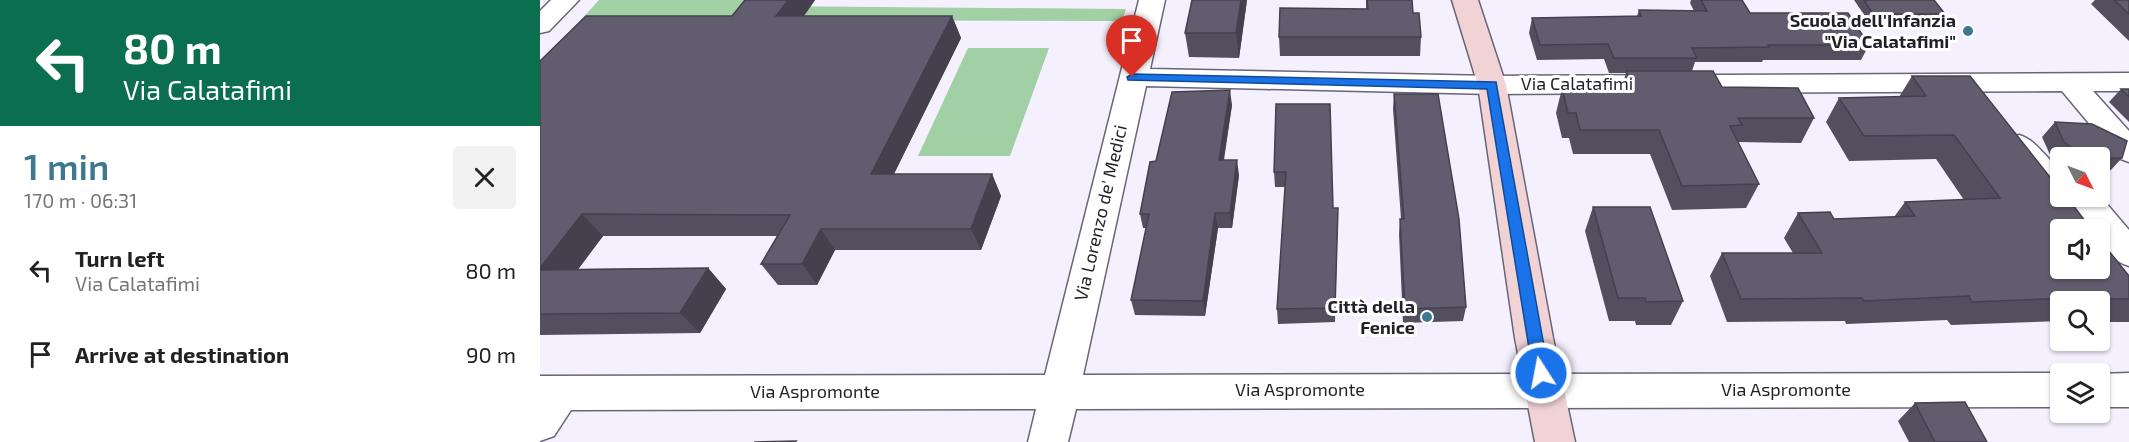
<!DOCTYPE html>
<html lang="en">
<head>
<meta charset="utf-8">
<style>
	body { margin:0; font-family:"Exo 2",sans-serif; background:#f2f2f2; color:#222; height:100vh; display:flex; flex-direction:column; font-size:22px; white-space:nowrap }
	* { box-sizing:border-box; margin:0 }
	p { font-size:20px; color:#767676 }
	.icon { flex:none; width:33px; height:33px; fill:none; stroke:currentColor; stroke-width:2; stroke-linecap:round; stroke-linejoin:round }
	.map { position:relative; flex:1; overflow:hidden }
	.drawer { display:flex; flex-direction:column; background:#fff; width:540px }
	.drawer>* { flex:none }
	.guide { background:#0b6e4f; color:#fff; overflow:hidden }
	.needle { width:39px; rotate:132deg }
	.buttons { position:absolute; left:1510px; top:147px; display:grid; gap:12px }
	.buttons a { display:grid; place-items:center; width:60px; height:60px; border-radius:6px; background:#fff; box-shadow:0 2px 4px #0004; font-size:30px }
	.pin { position:absolute; display:grid; place-items:center; width:51px; height:51px; color:#fff; margin:-62px -26px; border-radius:50% 50% 50% 0; rotate:-45deg; box-shadow:0 0 6px #0007 }
	.pin .icon { rotate:45deg }
	.me { position:absolute; width:66px; margin:-33px; rotate:349deg; stroke-linejoin:round; filter:drop-shadow(0 0 4px #0008) }
	.turn { display:flex; align-items:center; gap:21px; height:126px; padding:0 24px; font-size:27px }
	.turn .icon { width:78px; height:78px; stroke-width:2.5 }
	.turn b { display:block; font-size:42px; line-height:51px }
	.round { display:grid; place-items:center; flex:none; width:63px; height:63px; border-radius:6px; background:#f2f2f2 }
	.summary { display:flex; align-items:center; justify-content:space-between; height:102px; padding:0 24px }
	h1 { font-size:36px; font-weight:600; line-height:45px; color:#3c7890 }
	ul { padding:0; list-style:none }
	li { display:flex; align-items:center; gap:18px; height:84px; padding:0 24px }
	li div { flex:1 }
	li b { display:block; font-size:22px }
	li em { font-style:normal }
	main { display:flex; flex:1; min-height:0 }
	.map>svg:first-child { display:block }
	.green { fill:#a0d0a3 }
	.lines { fill:none; stroke-linecap:round; stroke-linejoin:round }
	.minor-casing { stroke:#6a6477; stroke-width:3 }
	.secondary-casing { stroke:#6a6477; stroke-width:3 }
	.minor { fill:#fff; fill-rule:evenodd }
	.secondary { fill:#f1d3d6; fill-rule:evenodd }
	.wall { fill:#544f5f }
	.shaded-wall { fill:#45404e }
	.building { fill:#625c6f; stroke:#45404e; stroke-width:1.5 }
	.route { fill:#1a73e8; stroke:#114b97; stroke-width:1.5 }
	.poi-dot { fill:#3c7890; stroke:#fff; stroke-width:2 }
	.labels { text-anchor:middle; stroke-width:6; stroke-linejoin:round; paint-order:stroke }
	.poi-label { font-size:18px; font-weight:bold; fill:#221f27; stroke:#fff; text-anchor:end }
	.street-label { font-size:18px; fill:#221f27; stroke:#fff }
</style>
</head>
<body>
<main>
<section class="drawer">
<div class="guide">
<div class="turn"><svg class="icon" aria-label="left" viewBox="0 0 24 24"><path d="M17 20v-9H6M10 6l-5 5 5 5"/></svg><div><b>80 m</b>Via Calatafimi</div></div>
</div>
<div class="summary"><div><h1>1 min</h1><p>170 m · 06:31</p></div><a class="round"><svg class="icon" aria-label="close" viewBox="0 0 24 24"><path d="M6 6l12 12M18 6L6 18"/></svg></a></div>
<ul>
<li><svg class="icon" aria-label="left" viewBox="0 0 24 24"><path d="M17 20v-9H6M10 6l-5 5 5 5"/></svg><div><b>Turn left</b><p>Via Calatafimi</p></div><em>80 m</em></li>
<li><svg class="icon" aria-label="arrive" viewBox="0 0 24 24"><path d="M6 21V4h12l-3 4 3 4H6"/></svg><div><b>Arrive at destination</b></div><em>90 m</em></li>
</ul>
</section>
<div class="map">
<svg width="1589" height="442" viewBox="0 0 1589 442">
	<rect width="100%" height="100%" fill="#f4f0fe"/>
	<g class="green">
		<path d="M59,0H218L215,6L586,9L582,21L41,20Z"/>
		<path d="M428,48H509L470,156H378Z"/>
	</g>
	<g class="lines">
		<defs>
			<g id="minor">
				<path d="M11,0H39L9,31L0,33V11Z"/>
				<path d="M599,0H625L610,69L952,76L1589,73V91H1553L1589,131V162L1578,158L1522,91L952,94L606,86L543,375L1521,373V407L536,409L528,442H488L496,409L31,410L14,436L0,441V376L505,375Z"/>
				<path d="M1479,135C1497,140 1505,159 1521,169V195C1495,188 1478,168 1464,145L1468,138Z"/>
				<path d="M1525,196H1560L1589,230V266C1572,261 1560,247 1560,230H1550Z"/>
				<path d="M1589,373V407H1560L1559,374Z"/>
			</g>
			<path id="secondary" d="M912,0H938L966,85L1013,338L1035,442H995L975,338L938,85Z"/>
		</defs>
		<use href="#minor" class="minor-casing"/>
		<use href="#secondary" class="secondary-casing"/>
		<use href="#minor" class="minor"/>
		<use href="#secondary" class="secondary"/>
	</g>
	<g class="wall">
		<path d="M205,0H275L264,16H412L421,38L354,174H452L461,196L441,250H295L277,285H238L221,264L237,236H63L38,269L168,268L186,289L160,333L0,335V61L192,16Z"/>
		<path d="M652,0H707L699,58L649,57L645,33Z"/>
		<path d="M826,0H872L873,13L881,37L880,56H740L739,37L826,9Z"/>
		<path d="M1151,0H1202L1210,13L1329,45L1321,60H1223L1222,62H1155L1152,71L1182,87L1274,118L1261,143L1198,142L1219,184L1206,208L1132,210L1110,154H1033L1029,138H1022L1016,113L1022,88L1081,89L1086,73H1069L1064,59L997,60L989,33L992,18L1097,16L1099,10L1154,11L1150,3Z"/>
		<path d="M1314,0H1394L1405,14L1400,23L1329,22Z"/>
		<path d="M1555,0H1589V41L1551,4Z"/>
		<path d="M1372,76L1589,276V322H1560V302H1521V321L1411,325L1407,320L1306,324L1305,321L1187,322L1170,276L1182,253H1253L1244,238L1258,213L1294,219L1354,217L1365,202L1424,200L1396,159L1309,161L1286,122L1299,98L1359,97Z"/>
		<path d="M1581,89H1589V122L1569,102Z"/>
		<path d="M854,94L926,307L923,321L863,323L859,234L860,219H861L853,109Z"/>
		<path d="M736,104L793,208H798L795,322L738,324L737,309L745,187H735L734,172Z"/>
		<path d="M692,105L684,160L699,175L692,228H678L665,316L595,315L591,300L606,228H603L600,214L616,161Z"/>
		<path d="M1515,122L1582,158L1568,173H1560V158H1521V164L1511,157L1502,137Z"/>
		<path d="M1053,207L1143,301L1131,325H1096L1095,321H1069L1045,231Z"/>
		<path d="M1375,403L1447,442H1369L1358,421Z"/>
	</g>
	<g class="shaded-wall">
		<path d="M248,0H275L248,38L236,16Z"/>
		<path d="M701,0H707L699,58L696,33Z"/>
		<path d="M412,16L421,38L343,196L331,174Z"/>
		<path d="M690,90L692,105L681,175L679,160Z"/>
		<path d="M697,160L699,175L692,228L690,213Z"/>
		<path d="M452,174L461,196L441,250L431,229Z"/>
		<path d="M675,213L678,228L665,316L663,301Z"/>
		<path d="M42,214L63,236L22,291L0,271V268Z"/>
		<path d="M281,229L295,250L277,285L262,264Z"/>
		<path d="M168,268L186,289L160,333L140,313Z"/>
	</g>
	<g class="building">
		<path d="M205,0H248L236,16H412L331,174H452L431,229H281L262,264H221L250,215L42,214L0,268V61L46,16H192Z"/>
		<path d="M652,0H701L696,33H645Z"/>
		<path d="M827,0H872L873,13H879L881,37H739L740,8L828,9Z"/>
		<path d="M1161,0H1202L1210,13H1308L1329,45H1228L1229,47L1152,48L1157,58H1074L1068,44L1000,45L992,18L1101,16L1099,10L1167,11Z"/>
		<path d="M1324,0H1394L1405,14H1333Z"/>
		<path d="M1574,0H1589V14Z"/>
		<path d="M1086,71H1173L1182,87L1258,88L1274,118H1198L1202,125L1190,126L1219,184L1142,186L1119,130H1040L1036,113H1028L1022,88L1094,90Z"/>
		<path d="M1372,76H1430L1521,191V196H1526L1552,230H1521V268H1560V240L1589,276V299H1552L1555,297L1432,302L1429,296L1324,301L1322,298L1201,299L1182,253H1282L1258,213L1290,212L1294,219L1375,216L1365,202L1460,198L1414,135L1324,136L1299,98L1386,96Z"/>
		<path d="M1581,89H1589V97Z"/>
		<path d="M690,90L679,160H697L690,213H675L663,301L591,300L609,214H600L610,162L616,161L632,92Z"/>
		<path d="M854,94H898L919,219L926,307L865,309L860,219H864Z"/>
		<path d="M736,104H790L793,208H798L795,308L737,309L746,172H734Z"/>
		<path d="M1515,122L1552,124L1587,141L1582,158L1560,159V158H1555L1538,152L1524,142Z"/>
		<path d="M1053,207H1110L1143,301L1106,302L1105,298H1078Z"/>
		<path d="M168,268L140,313L0,314V270Z"/>
		<path d="M1425,402L1447,442H1395L1375,403Z"/>
		<path d="M256,441L255,442H214Z"/>
	</g>
	<path class="route" d="M592,74L956,82L1009,373L1006,378H995L993,373L947,89L588,80L587,77Z"/>
	<g class="poi-dot">
		<circle cx="1428" cy="31" r="6"/>
		<circle cx="887" cy="317" r="6"/>
	</g>
	<g class="labels">
		<g class="poi-label">
			<text x="1416" y="27">Scuola dell'Infanzia<tspan x="1416" dy="21">"Via Calatafimi"</tspan></text>
			<text x="875" y="313">Città della<tspan x="875" dy="21">Fenice</tspan></text>
		</g>
		<g class="street-label">
			<text x="1037" y="90">Via Calatafimi</text>
			<text transform="translate(561 213) rotate(-77)" y="6">Via Lorenzo de' Medici</text>
			<text x="760" y="396">Via Aspromonte</text>
			<text x="1246" y="396">Via Aspromonte</text>
			<text x="275" y="398">Via Aspromonte</text>
		</g>
	</g>
</svg>
<div class="buttons">
<a><svg class="needle" viewBox="-14 -14 28 28"><path d="M0-13l5 13h-10z" fill="#e53935"/><path d="M0 13l5-13h-10z" fill="#767676"/></svg></a>
<a><svg class="icon" aria-label="sound" viewBox="0 0 24 24"><path d="M4 9h4l5-4v14l-5-4H4zM17 9q2 3 0 6"/></svg></a>
<a><svg class="icon" aria-label="search" viewBox="0 0 24 24"><circle cx="10" cy="10" r="6"/><path d="M15 15l6 6"/></svg></a>
<a><svg class="icon" aria-label="layers" viewBox="0 0 24 24"><path d="M12 4l9 5-9 5-9-5zM3 14l9 5 9-5"/></svg></a>
</div>
<div class="pin" style="left:592px;top:77px;background:#d93025"><svg class="icon" aria-label="arrive" viewBox="0 0 24 24"><path d="M6 21V4h12l-3 4 3 4H6"/></svg></div>
<svg class="me" style="left:1001px;top:373px" viewBox="-20 -20 40 40"><circle r="17" fill="#1a73e8" stroke="#fff" stroke-width="3"/><path d="M0-11L8 9 0 5-8 9z" fill="#fff"/></svg>
</div>
</main>
</body>
</html>
